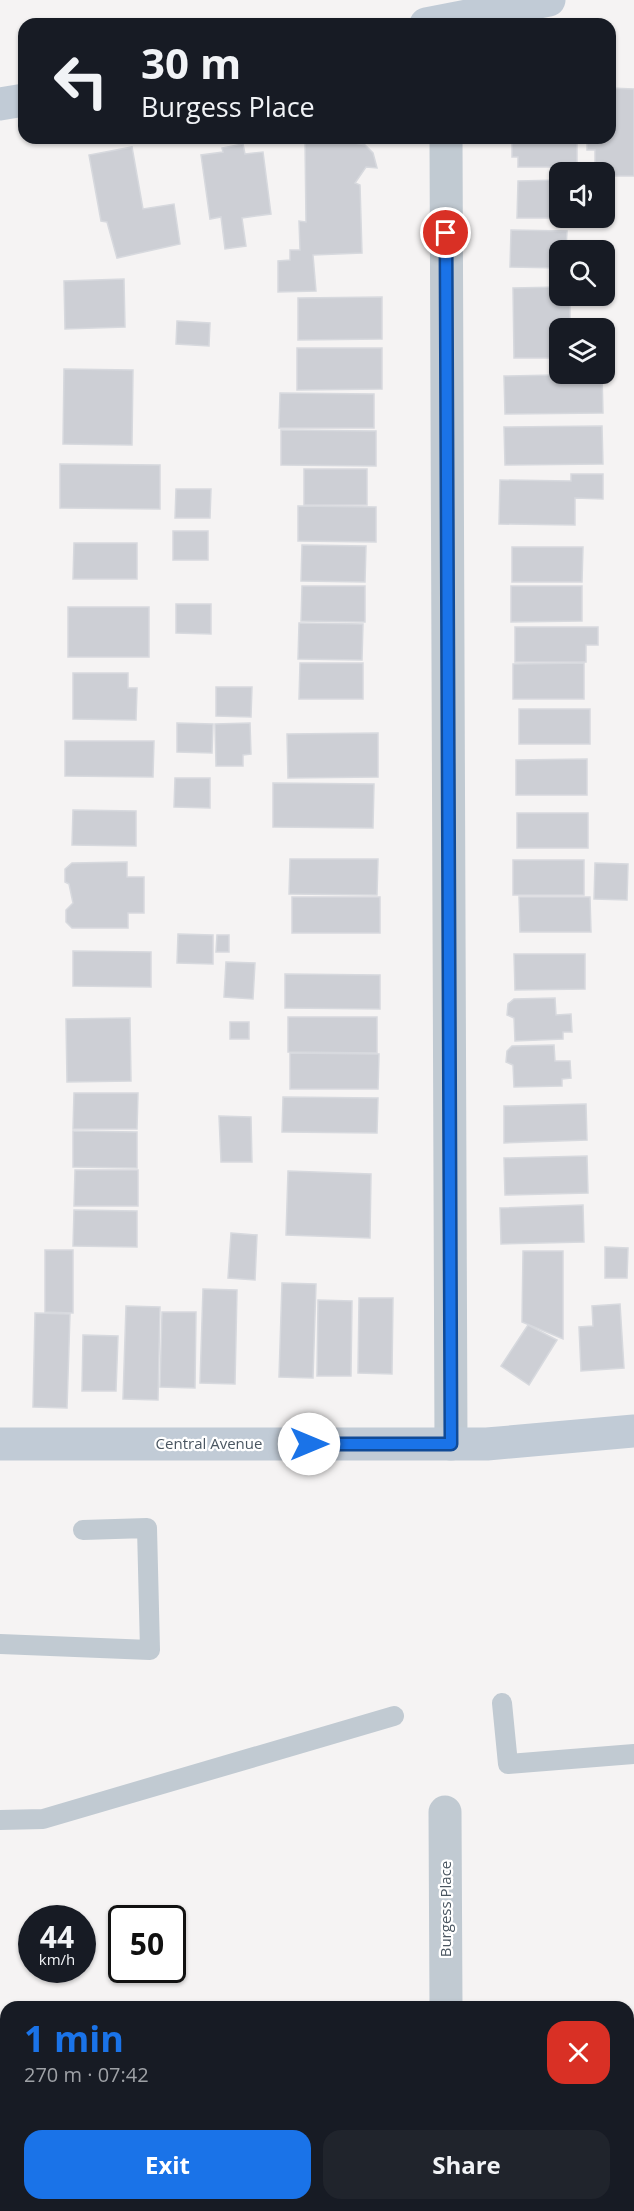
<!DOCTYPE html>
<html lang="en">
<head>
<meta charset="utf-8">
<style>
	body { margin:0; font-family:"Open Sans",sans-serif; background:#20242c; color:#f1f3f6; height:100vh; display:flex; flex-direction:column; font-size:22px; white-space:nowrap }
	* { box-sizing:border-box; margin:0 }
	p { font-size:20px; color:#9ea1a6 }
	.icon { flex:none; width:33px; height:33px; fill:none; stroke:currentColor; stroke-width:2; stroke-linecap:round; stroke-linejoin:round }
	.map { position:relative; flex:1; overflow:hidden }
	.panel { position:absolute; left:0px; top:2001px; width:634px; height:210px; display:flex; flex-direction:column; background:#171b24; border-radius:18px 18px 0 0; box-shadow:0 2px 4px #0004 }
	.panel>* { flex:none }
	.banner { position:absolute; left:18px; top:18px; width:598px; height:126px; border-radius:18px; box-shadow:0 2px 4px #0004; background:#171b24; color:#f1f3f6; overflow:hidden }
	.fabs { position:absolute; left:549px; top:162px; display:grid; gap:12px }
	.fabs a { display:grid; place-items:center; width:66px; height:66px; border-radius:12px; background:#171b24; box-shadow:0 2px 4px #0004; font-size:30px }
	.speed { position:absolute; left:18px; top:1905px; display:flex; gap:12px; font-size:30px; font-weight:700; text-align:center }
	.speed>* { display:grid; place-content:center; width:78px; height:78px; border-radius:50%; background:#171b24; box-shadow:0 2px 4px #0004; line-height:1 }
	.speed small { font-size:15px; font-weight:400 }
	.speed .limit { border:3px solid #111; border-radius:9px; background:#fff; color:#111 }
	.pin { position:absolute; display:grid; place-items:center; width:51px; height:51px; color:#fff; margin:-26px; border:3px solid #fff; border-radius:50%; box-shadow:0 2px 6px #0007 }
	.me { position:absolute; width:66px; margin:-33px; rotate:90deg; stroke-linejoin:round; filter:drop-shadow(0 0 4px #0008) }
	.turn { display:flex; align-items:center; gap:21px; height:126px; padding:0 24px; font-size:27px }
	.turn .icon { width:78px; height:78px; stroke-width:2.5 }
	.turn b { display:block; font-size:42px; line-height:51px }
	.round { display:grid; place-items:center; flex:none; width:63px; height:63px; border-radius:18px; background:#20242c }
	.head { display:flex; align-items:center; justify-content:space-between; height:102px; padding:0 24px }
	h1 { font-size:36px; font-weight:700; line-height:45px; color:#1a73e8 }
	.action { display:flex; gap:12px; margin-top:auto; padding:12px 24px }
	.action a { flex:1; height:69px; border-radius:18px; background:#1a73e8; color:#fff; font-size:24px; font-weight:700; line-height:69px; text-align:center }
	.action a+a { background:#20242c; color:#f1f3f6 }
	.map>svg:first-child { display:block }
	.building { fill:#cdcfd5; stroke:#d7d9de; stroke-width:1.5 }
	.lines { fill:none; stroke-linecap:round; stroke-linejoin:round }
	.lane { stroke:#c1cad2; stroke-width:20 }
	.street { stroke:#c1cad2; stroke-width:33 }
	.secondary { stroke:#c1cbd6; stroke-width:33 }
	.route-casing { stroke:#114b97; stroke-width:15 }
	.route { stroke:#1a73e8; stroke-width:10 }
	.labels { text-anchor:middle; stroke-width:4.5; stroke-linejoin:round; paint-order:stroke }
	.street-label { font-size:15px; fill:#4a5661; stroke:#fff }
</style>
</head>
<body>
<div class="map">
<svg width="634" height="2211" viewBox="0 0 634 2211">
	<rect width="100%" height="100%" fill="#f5f3f3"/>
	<g class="building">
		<path d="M610,88L634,89V176H604V172H595V150H587V138H610Z"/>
		<path d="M512,138H577V167H518V157H512Z"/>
		<path d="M305,141L355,143L365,145L373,153L377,168L366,167L355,183L360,185L362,253L313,255L316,291L278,292V261L290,260V250H300L299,221L306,222Z"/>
		<path d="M243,144L245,154L263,152L271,214L242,218L246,246L225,249L221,217L210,219L201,155L223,152L222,148Z"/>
		<path d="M132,147L143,209L174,204L180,244L117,258L107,222L101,221L89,155Z"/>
		<path d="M560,180V218H582H517L518,181Z"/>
		<path d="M511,230L567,231L566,250H560V268L510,267Z"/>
		<path d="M124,279L125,327L65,329L64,281Z"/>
		<path d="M560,287V296H570V325L587,324V328H560V358H514L513,288Z"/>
		<path d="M382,297V339L298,340V298Z"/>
		<path d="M177,321L210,323L209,346L176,344Z"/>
		<path d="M297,348H382V389L297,390Z"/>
		<path d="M64,369L133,370L132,445L63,444Z"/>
		<path d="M602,374L603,413L505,414L504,376Z"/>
		<path d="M280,393L374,394V428H279Z"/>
		<path d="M602,426L603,464L505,465L504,427Z"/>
		<path d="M281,430L376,431V466L281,465Z"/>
		<path d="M60,464L160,465V509L60,508Z"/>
		<rect x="304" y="469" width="63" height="36"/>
		<path d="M571,474H603V499L575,498V525L499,524L500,480L571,481Z"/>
		<path d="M176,489H211L210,518H175Z"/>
		<path d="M298,506L376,507V542L298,541Z"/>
		<rect x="173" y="531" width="35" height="29"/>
		<path d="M74,543H137V579H73Z"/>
		<path d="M302,545L366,546L365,582L301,581Z"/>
		<path d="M512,547H583L582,582H512Z"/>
		<path d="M302,586H365V622L301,621Z"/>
		<path d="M511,586H582V621L511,622Z"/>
		<path d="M176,604H211V634L176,633Z"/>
		<rect x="68" y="607" width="81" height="50"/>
		<path d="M299,623L363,624L362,660L298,659Z"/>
		<path d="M515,627H598V645H586V662H515Z"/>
		<path d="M300,663H363V699H299Z"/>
		<path d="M584,663V699H513V664Z"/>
		<path d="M73,673H128V688H137L136,720L73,719Z"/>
		<path d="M216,687H252L251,717L216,716Z"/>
		<rect x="519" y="709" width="71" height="35"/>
		<path d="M177,723L213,724L212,753L177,752Z"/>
		<path d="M250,723L251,754L243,755V766H216L215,724Z"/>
		<path d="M378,733V777L288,778L287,734Z"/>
		<path d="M65,741H154L153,777L65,776Z"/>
		<path d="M587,759V795H516V760Z"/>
		<path d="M175,778H210V808L174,807Z"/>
		<path d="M273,783L374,784L373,828L273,827Z"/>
		<path d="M73,810L136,811V846L72,845Z"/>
		<rect x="517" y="813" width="71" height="35"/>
		<path d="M290,859H378L377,895L289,894Z"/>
		<rect x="513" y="860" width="71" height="35"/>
		<path d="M127,862V877H144V913H128V928H72L66,922V910L73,903L69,884L65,882V869L72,863Z"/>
		<path d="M595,863L628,864L627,900L594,899Z"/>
		<rect x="292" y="897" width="88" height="36"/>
		<path d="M519,897H590L591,932H520Z"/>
		<path d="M178,934L213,935V964L177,963Z"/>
		<path d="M217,935H229V952H216Z"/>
		<path d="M73,951L151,952V987L73,986Z"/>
		<path d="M514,954H585V989L515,990Z"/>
		<path d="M226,962L255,963L253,999L224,997Z"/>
		<path d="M285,974L380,975V1009L285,1008Z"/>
		<path d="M555,998L556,1015L571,1014L572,1032H563V1039L515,1041L514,1018L507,1015L508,1004L514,999Z"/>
		<path d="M288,1017H377V1053L288,1052Z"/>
		<path d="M130,1018L131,1081L67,1082L66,1019Z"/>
		<rect x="230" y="1022" width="19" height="17"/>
		<path d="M554,1045L555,1061H570L571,1078L562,1079V1086L514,1087L513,1065L506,1062L507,1051L512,1046Z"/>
		<path d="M290,1053L379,1054L378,1089H290Z"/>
		<path d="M74,1093H138L137,1129H73Z"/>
		<path d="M283,1097L378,1098L377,1133L282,1132Z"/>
		<path d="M586,1104L587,1140L504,1143V1106Z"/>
		<path d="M219,1116L251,1117L252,1162H221Z"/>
		<path d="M73,1131L137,1132V1168L73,1167Z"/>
		<path d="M587,1156L588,1193L505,1195L504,1158Z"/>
		<path d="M75,1170H138V1206H74Z"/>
		<path d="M288,1171L371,1174L370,1238L286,1235Z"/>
		<path d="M583,1205L584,1242L501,1244L500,1208Z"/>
		<path d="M74,1210L137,1211V1247L73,1246Z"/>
		<path d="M231,1233L257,1235L255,1280L228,1278Z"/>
		<path d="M605,1247L628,1248L627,1278H605Z"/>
		<path d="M45,1250H73V1313L45,1312Z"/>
		<path d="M523,1251H563V1339L522,1322Z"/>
		<path d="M282,1283L316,1284L313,1378L279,1377Z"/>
		<path d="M203,1289L237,1290L235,1384L200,1383Z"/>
		<path d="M359,1298H393L392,1374L358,1373Z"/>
		<path d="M318,1300L352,1301L351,1376H317Z"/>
		<path d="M620,1304L624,1368L581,1371L579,1327L593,1326L592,1306Z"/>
		<path d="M126,1306L160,1307L158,1400L123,1399Z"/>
		<path d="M162,1312H196L195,1388L160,1387Z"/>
		<path d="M35,1313L70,1314L67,1408L33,1407Z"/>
		<path d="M528,1325L557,1340L529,1385L501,1366Z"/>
		<path d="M83,1335L118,1336L116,1391H82Z"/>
	</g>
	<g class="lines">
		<g class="lane">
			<path d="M0,1644L150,1650L147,1528L83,1530"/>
			<path d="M502,1703L508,1764L634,1754"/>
			<path d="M0,1820L43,1819L394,1716"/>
		</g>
		<g class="street">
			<path d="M446,138L451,1444"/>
			<path d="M445,1812L446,2007"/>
			<path d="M447,2205V2211"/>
		</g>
		<g class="secondary">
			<path d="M426,24L549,0"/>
			<path d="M0,104L24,100"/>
			<path d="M0,1444H487L634,1431"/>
		</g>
	</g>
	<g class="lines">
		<defs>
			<path id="route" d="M309,1444H451L446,233"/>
		</defs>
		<use href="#route" class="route-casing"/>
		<use href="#route" class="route"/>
	</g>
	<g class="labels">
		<g class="street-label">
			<text x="209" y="1449">Central Avenue</text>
			<text transform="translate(446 1909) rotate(-90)" y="5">Burgess Place</text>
		</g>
	</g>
</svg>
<div class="fabs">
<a><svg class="icon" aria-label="sound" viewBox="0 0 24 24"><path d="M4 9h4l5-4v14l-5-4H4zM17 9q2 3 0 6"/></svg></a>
<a><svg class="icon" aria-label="search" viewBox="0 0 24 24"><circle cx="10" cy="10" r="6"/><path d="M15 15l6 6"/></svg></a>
<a><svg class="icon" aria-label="layers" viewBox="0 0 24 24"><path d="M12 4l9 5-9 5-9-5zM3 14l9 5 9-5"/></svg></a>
</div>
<div class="speed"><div>44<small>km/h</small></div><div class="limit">50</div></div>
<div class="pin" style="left:446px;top:233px;background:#d93025"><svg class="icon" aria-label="arrive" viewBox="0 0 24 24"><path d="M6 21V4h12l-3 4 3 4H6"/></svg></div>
<svg class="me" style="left:309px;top:1444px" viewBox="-20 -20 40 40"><circle r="19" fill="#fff"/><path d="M0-13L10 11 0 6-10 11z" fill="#1a73e8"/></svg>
<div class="banner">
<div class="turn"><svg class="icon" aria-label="left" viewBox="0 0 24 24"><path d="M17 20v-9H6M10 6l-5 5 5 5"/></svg><div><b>30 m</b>Burgess Place</div></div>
</div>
<section class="panel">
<div class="head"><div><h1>1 min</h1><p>270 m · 07:42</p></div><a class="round" style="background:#d93025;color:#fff"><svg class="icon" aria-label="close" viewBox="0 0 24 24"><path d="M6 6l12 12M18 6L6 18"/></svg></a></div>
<div class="action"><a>Exit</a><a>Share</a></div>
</section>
</div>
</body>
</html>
